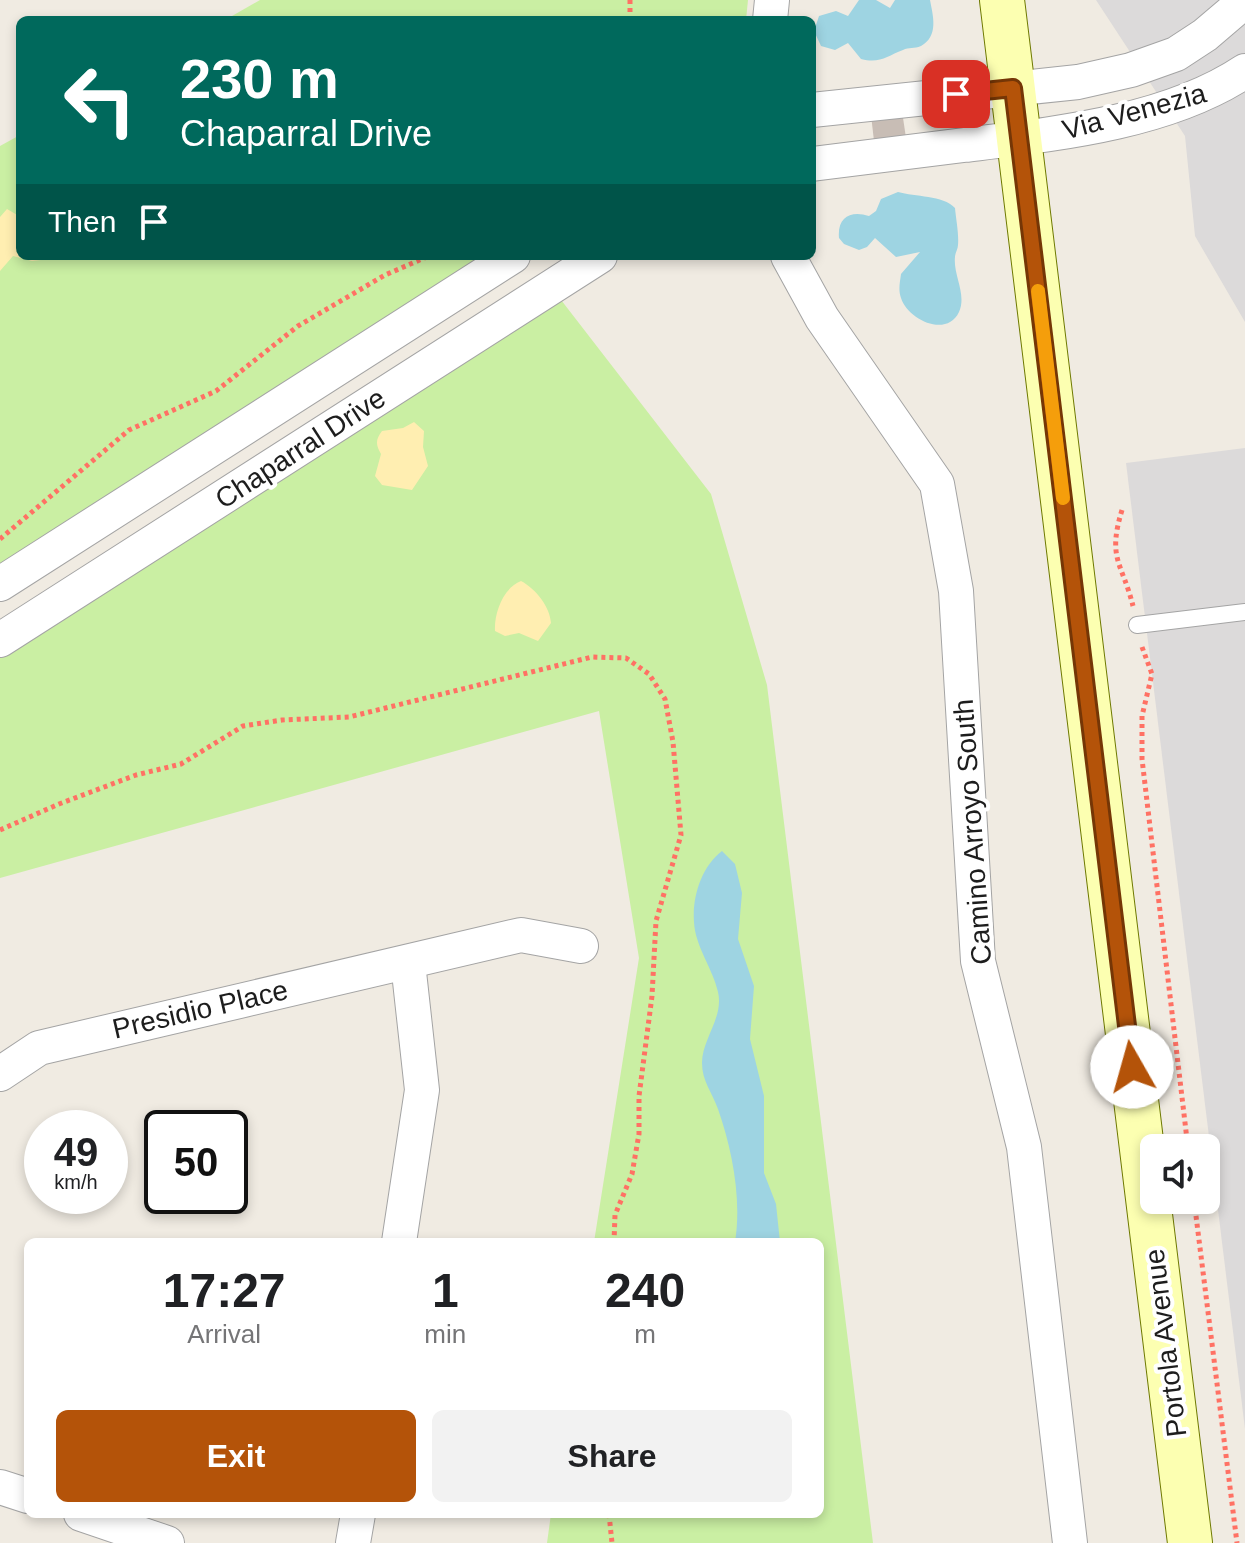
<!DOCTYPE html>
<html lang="en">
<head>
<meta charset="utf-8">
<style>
	body { margin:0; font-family:Arial,sans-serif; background:#f2f2f2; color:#202124; height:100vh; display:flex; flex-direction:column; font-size:30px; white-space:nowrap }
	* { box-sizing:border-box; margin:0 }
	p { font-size:26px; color:#757577 }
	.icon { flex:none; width:44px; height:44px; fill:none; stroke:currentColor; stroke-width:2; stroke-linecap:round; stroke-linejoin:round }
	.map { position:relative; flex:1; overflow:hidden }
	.details { position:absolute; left:24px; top:1238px; width:800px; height:280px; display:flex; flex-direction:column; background:#fff; border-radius:12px; box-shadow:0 4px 12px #0003 }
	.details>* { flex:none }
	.guide { position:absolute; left:16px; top:16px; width:800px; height:244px; border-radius:12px; box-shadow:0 4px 12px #0003; background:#00695c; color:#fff; overflow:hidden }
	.controls { position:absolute; left:1140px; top:1134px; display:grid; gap:16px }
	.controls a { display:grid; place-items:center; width:80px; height:80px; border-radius:12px; background:#fff; box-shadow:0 4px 12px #0003; font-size:40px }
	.speed { position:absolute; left:24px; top:1110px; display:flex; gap:16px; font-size:40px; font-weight:700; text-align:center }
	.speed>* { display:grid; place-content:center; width:104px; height:104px; border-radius:50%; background:#fff; box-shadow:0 4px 12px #0003; line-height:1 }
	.speed small { font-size:20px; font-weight:400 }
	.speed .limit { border:4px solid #111; border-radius:12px; background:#fff; color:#111 }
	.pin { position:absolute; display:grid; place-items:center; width:68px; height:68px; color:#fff; margin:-34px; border-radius:16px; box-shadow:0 4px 12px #0006 }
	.me { position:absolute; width:88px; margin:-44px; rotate:353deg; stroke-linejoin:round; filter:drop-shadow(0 0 6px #0008) }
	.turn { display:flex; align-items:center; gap:28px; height:168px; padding:0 32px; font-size:36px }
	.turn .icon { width:104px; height:104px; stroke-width:2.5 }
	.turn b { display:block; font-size:56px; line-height:68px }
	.then { display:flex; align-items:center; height:76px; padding:0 32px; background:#0003; gap:16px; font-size:30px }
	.eta { display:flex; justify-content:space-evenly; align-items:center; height:136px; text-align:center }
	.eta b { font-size:48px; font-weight:700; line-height:56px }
	.action { display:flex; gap:16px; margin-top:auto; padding:16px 32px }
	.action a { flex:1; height:92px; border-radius:12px; background:#b45309; color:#fff; font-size:32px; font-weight:700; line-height:92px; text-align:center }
	.action a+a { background:#f2f2f2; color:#202124 }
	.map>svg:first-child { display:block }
	.residential { fill:#dcdada }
	.grass { fill:#caefa3 }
	.sand { fill:#ffeeb1 }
	.water { fill:#9ed4e2 }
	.building { fill:#c8bdb5 }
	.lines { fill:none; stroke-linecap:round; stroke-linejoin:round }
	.service-casing { stroke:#a4a4a4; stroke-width:18 }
	.minor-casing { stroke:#a4a4a4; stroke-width:36 }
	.secondary-casing { stroke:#6e7900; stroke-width:46 }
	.path { stroke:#ff7164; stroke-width:5; stroke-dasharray:4 4; stroke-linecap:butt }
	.service { stroke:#fff; stroke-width:16 }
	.minor { stroke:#fff; stroke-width:34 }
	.secondary { stroke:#fcffb1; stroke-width:44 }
	.route-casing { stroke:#753606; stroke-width:20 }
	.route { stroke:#b45309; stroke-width:14 }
	.slow { stroke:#f59e0b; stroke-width:14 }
	.labels { text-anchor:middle; stroke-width:8; stroke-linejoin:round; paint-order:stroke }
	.street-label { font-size:28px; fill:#1d1d1d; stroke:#fff }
</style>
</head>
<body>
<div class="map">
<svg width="1245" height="1543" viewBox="0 0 1245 1543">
	<rect width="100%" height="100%" fill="#f0ebe2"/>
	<g class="residential">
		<path d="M1096,0H1245V322L1195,236L1185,136Z"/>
		<path d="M1245,448V1429L1126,463Z"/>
	</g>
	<g class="grass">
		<path d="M260,0H748L746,20H225Z"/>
		<path d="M20,135V256H486L0,567V146Z"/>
		<path d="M558,296L711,494L767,685L873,1543H547L551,1514H820V1242H594L639,958L599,711L0,878V657Z"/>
	</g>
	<g class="sand">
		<path d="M7,209L19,216L20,256H44L41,260L32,261L13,256L0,271V217Z"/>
		<path d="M414,422L424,431L423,447L428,466L412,490L382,485L375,476L381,454C376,445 375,440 382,431L403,428Z"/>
		<path d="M521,581C536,589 550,607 551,623L538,641L519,633L505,636L495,631C494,613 503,588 521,581Z"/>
	</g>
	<g class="water">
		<path d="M859,0H876L890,8L895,0H930C933,16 939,36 921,46C914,49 909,47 903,50C887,56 880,64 861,59L848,43L835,50L821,46L814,31L819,16L836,11L848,16Z"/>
		<path d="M898,192C915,197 943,195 955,208C956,219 959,234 958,245C958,249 955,253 955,257C953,275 967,294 959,312C947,338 908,320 901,298C898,290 900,282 901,274L920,252L896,257L875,238L867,247L859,250L844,244L839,238C837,217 851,210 869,216L876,211L881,199Z"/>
		<path d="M722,851L735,864L742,893L738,939L754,986L750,1039L764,1096V1173L776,1204L780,1242H735C742,1199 732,1149 718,1109C712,1092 702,1081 702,1063C702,1039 724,1017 718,992C713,969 695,946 694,922C692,896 702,866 722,851Z"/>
	</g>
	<path class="building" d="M902,111L906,138L874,141L871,115Z"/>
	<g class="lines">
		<defs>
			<path id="service" d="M1137,625L1245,612"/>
			<g id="minor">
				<path d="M770,20L772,0"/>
				<path d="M812,110L1078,82L1131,70L1176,54L1205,35L1245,1"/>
				<path d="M812,164C863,158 913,151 964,145C1055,134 1167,123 1245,71"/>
				<path d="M788,256L822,318L937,484L956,591L978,961L1024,1147L1070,1543"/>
				<path d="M0,584L513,256"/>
				<path d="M0,640L600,256"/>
				<path d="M0,1074L39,1048L521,935L581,946"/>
				<path d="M399,1242L422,1090L408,963"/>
				<path d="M0,1487L28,1496"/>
				<path d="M81,1514L167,1543"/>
				<path d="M353,1543L358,1514"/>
			</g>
			<path id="secondary" d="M1002,0L1190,1543"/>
		</defs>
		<use href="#service" class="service-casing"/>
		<use href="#minor" class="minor-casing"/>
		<use href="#secondary" class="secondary-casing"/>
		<g class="path">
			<path d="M630,20V0"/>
			<path d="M1122,510C1107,559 1122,562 1133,606"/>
			<path d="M0,539L129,430L216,391L298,326L385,275L429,256"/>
			<path d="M1142,647L1152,674L1142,716V759L1188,1148"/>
			<path d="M0,830L59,804L136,775L181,764L243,726L282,720L349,717L592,657L626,658L649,674L665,699L673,742L681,835L656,921L652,996L639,1096V1134L632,1174L615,1215L614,1242"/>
			<path d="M1194,1200L1237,1543"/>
			<path d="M609,1514L612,1543"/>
		</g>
		<use href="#service" class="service"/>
		<use href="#minor" class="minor"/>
		<use href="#secondary" class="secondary"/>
	</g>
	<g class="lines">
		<defs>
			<path id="route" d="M956,94L1013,88L1132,1067"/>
		</defs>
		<use href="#route" class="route-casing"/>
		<use href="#route" class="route"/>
		<path class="slow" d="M1038,291L1063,498"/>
	</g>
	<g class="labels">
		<g class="street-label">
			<text transform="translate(1134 111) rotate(-15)" y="10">Via Venezia</text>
			<text transform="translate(300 448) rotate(-33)" y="10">Chaparral Drive</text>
			<text transform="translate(972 832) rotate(-94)" y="10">Camino Arroyo South</text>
			<text transform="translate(200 1009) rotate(-13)" y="10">Presidio Place</text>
			<text transform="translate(1165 1343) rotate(-97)" y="10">Portola Avenue</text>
		</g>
	</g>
</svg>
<div class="controls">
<a><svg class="icon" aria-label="sound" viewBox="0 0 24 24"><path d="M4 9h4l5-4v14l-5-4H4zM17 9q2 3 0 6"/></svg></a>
</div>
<div class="speed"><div>49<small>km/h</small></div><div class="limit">50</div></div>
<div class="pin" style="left:956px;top:94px;background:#d93025"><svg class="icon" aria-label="arrive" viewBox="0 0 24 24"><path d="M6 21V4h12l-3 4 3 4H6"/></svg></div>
<svg class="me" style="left:1132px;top:1067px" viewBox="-20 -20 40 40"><circle r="19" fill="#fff"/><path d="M0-13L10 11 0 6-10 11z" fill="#b45309"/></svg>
<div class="guide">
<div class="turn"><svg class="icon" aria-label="left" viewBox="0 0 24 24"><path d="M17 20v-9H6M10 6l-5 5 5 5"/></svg><div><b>230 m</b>Chaparral Drive</div></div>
<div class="then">Then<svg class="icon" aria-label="arrive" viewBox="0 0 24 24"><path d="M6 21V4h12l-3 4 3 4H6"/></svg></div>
</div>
<section class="details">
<div class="eta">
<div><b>17:27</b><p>Arrival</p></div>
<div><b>1</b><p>min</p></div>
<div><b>240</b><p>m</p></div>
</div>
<div class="action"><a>Exit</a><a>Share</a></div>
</section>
</div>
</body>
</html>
